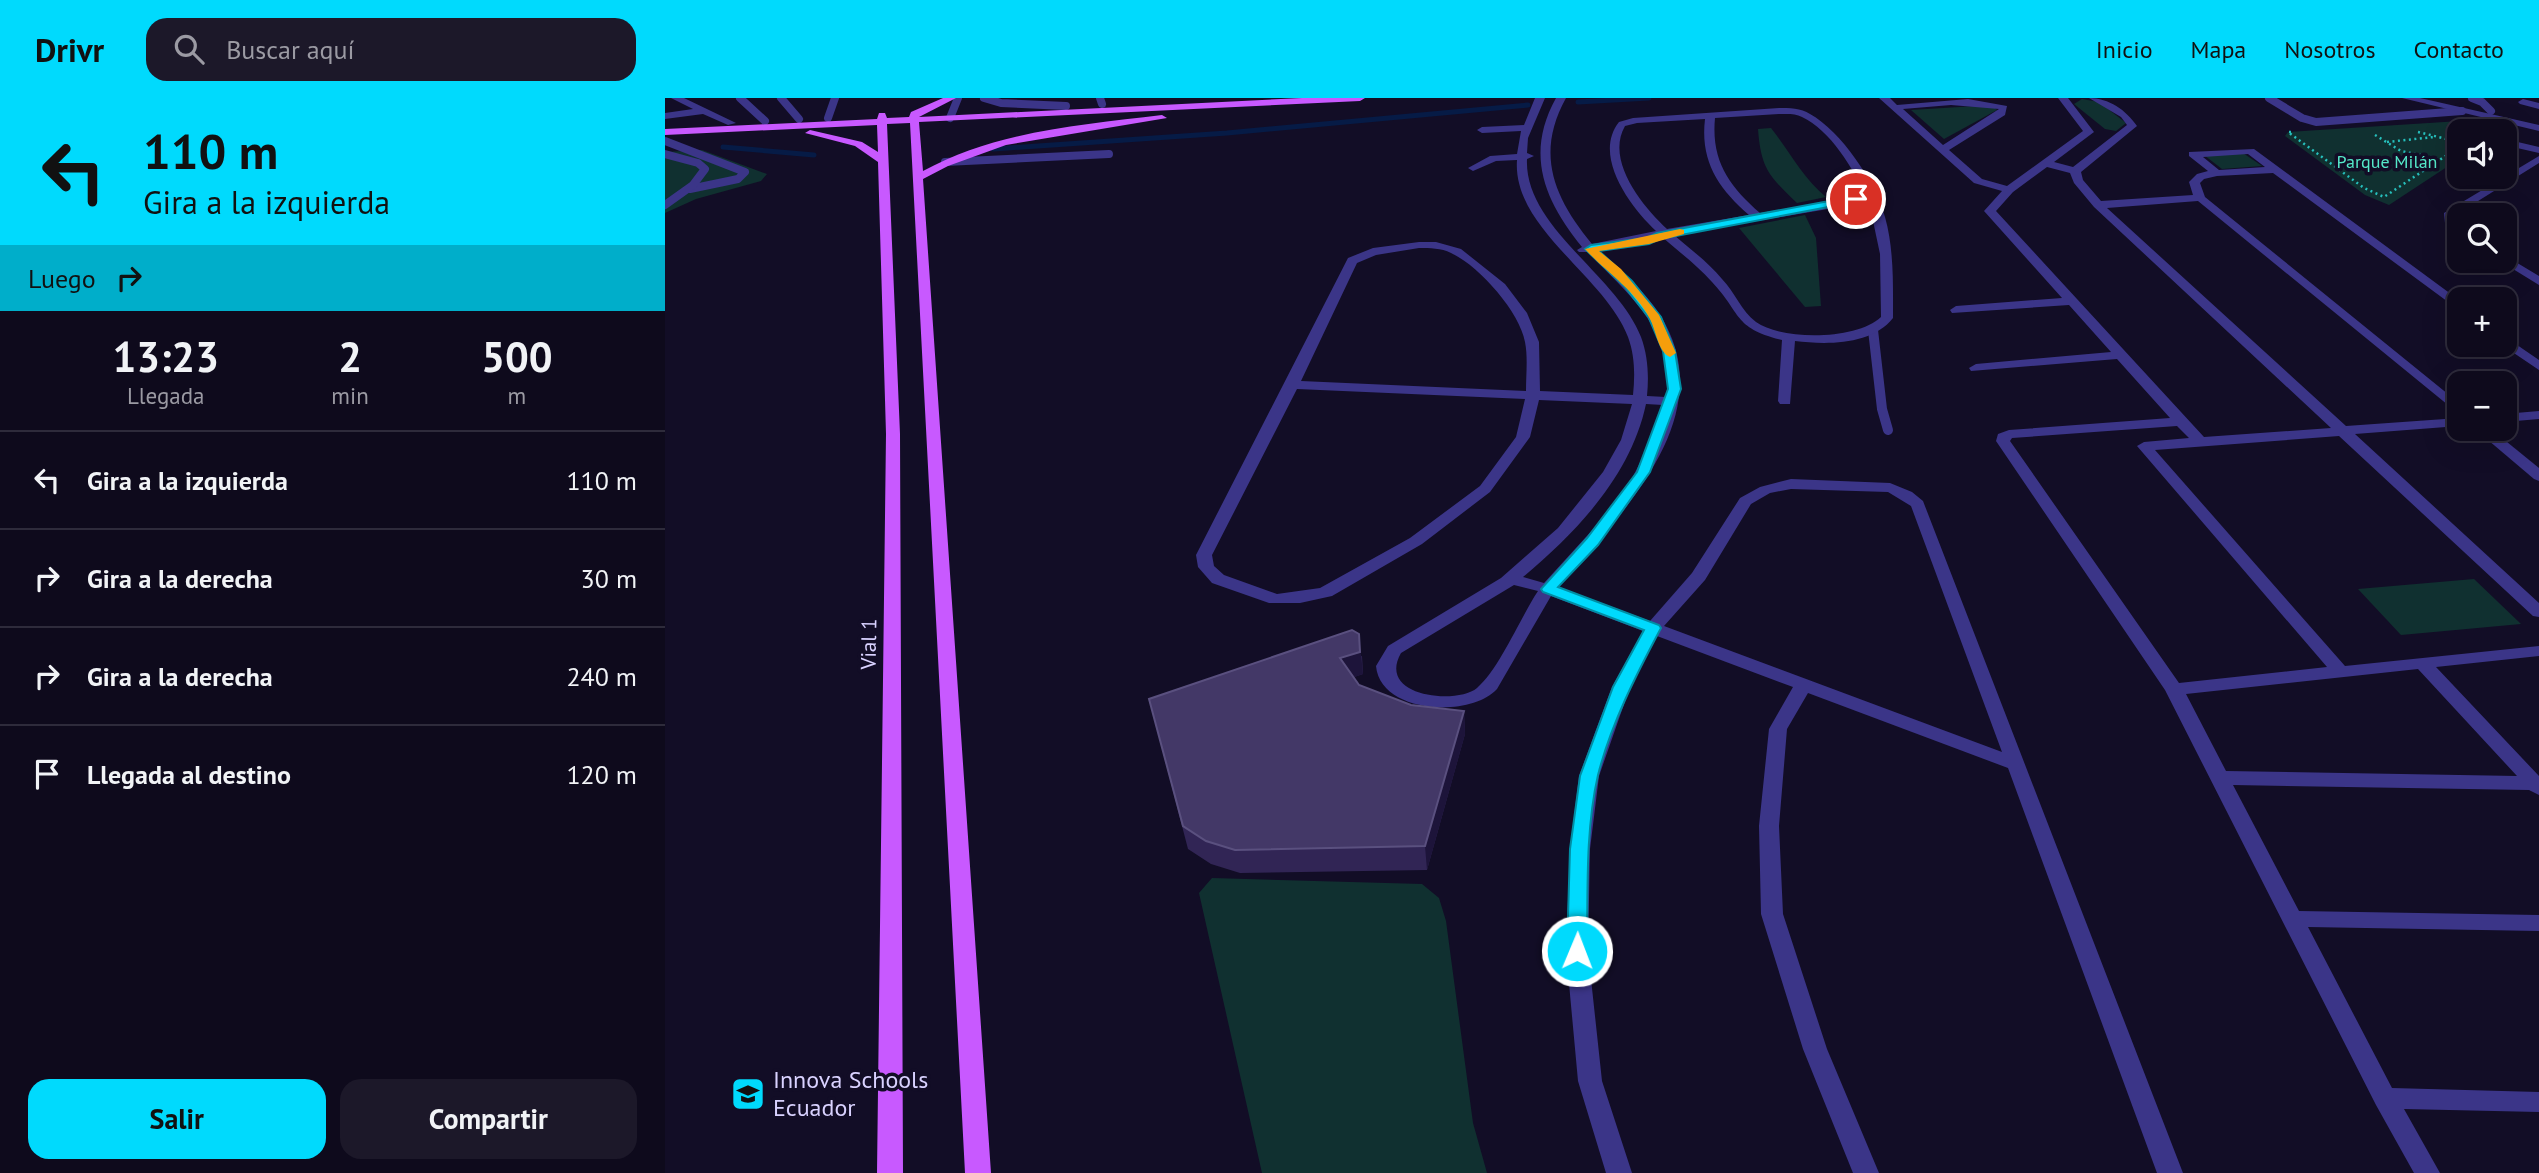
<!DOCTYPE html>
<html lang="es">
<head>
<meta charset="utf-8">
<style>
	body { margin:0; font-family:"PT Sans",sans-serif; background:#1c1829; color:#f1f3f6; height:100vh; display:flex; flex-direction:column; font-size:26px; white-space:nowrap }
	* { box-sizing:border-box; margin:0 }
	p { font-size:23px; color:#9b9aa3 }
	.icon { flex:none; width:38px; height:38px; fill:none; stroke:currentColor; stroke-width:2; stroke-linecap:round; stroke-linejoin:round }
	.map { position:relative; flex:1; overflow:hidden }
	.sheet { display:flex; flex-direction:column; background:#0e0a1c; width:665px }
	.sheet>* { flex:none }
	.banner { background:#00dafd; color:#111; overflow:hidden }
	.fabs { position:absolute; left:1782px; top:21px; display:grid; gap:14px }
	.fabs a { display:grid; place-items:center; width:70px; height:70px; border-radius:14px; background:#0e0a1c; box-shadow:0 7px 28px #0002,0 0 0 2px #2e2b3b; font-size:35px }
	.pin { position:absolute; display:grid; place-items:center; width:60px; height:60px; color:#fff; margin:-30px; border:4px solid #fff; border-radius:50%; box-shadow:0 2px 7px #0007 }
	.me { position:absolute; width:77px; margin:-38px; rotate:1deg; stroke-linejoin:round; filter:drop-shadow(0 0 5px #0008) }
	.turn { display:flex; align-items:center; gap:24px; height:147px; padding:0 28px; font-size:32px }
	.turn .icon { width:91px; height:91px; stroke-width:2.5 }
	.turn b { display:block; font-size:49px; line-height:60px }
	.then { display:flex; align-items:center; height:66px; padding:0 28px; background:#0003; gap:14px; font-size:26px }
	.eta { display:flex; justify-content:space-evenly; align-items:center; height:119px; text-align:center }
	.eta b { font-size:42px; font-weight:800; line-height:49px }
	.button { display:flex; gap:14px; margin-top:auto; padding:14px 28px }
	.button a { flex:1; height:80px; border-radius:21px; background:#00dafd; color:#111; font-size:28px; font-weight:800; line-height:80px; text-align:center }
	.button a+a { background:#1c1829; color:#f1f3f6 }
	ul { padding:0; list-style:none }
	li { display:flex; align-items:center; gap:21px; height:98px; padding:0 28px; border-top:2px solid #2e2b3b }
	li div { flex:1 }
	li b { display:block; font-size:26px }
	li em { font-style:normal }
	header { display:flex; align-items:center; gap:42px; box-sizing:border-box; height:98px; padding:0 35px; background:#00dafd; color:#111 }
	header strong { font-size:33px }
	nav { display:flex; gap:38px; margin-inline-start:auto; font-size:24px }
	.search { width:490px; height:63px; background:#1c1829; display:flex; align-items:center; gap:18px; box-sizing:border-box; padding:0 24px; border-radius:21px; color:#9b9aa3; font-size:26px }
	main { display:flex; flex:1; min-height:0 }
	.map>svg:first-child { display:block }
	.green { fill:#103030 }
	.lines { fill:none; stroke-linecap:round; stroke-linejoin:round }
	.stream { stroke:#061b46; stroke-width:5 }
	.path { stroke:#26bfbc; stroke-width:2.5; stroke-dasharray:2 3.5; stroke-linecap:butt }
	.service-far1 { stroke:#3b3588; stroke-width:8 }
	.service { stroke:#3b3588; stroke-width:10 }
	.minor { fill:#3b3588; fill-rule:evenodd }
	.primary { fill:#c859ff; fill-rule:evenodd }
	.wall { fill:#312555 }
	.shaded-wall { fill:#1d143a }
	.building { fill:#433867; stroke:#5a507f; stroke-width:2 }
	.route { fill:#00dafd; stroke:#008ea4; stroke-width:2 }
	.slow { fill:#f59e0b }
	.labels { text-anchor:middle; stroke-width:7; stroke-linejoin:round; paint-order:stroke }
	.far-park-label { font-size:18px; fill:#55e8c9; stroke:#120d26 }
	.street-label { font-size:21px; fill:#d9d2ff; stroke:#120d26 }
	.near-poi-label { font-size:24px; fill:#d9d2ff; stroke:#120d26; text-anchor:start }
</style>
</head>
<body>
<header>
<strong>Drivr</strong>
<div class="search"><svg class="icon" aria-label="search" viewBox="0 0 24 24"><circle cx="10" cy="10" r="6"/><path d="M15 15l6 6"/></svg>Buscar aquí</div>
<nav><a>Inicio</a><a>Mapa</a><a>Nosotros</a><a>Contacto</a></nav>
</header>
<main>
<section class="sheet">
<div class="banner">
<div class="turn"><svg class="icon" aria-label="left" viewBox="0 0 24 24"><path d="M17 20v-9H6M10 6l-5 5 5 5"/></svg><div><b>110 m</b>Gira a la izquierda</div></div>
<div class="then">Luego<svg class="icon" aria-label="right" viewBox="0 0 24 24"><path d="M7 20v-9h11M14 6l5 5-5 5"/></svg></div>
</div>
<div class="eta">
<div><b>13:23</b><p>Llegada</p></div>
<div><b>2</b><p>min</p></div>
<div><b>500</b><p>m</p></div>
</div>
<ul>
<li><svg class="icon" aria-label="left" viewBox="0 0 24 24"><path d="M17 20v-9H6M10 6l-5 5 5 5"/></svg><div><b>Gira a la izquierda</b></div><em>110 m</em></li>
<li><svg class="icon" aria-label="right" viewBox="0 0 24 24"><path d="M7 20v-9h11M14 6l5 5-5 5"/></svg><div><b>Gira a la derecha</b></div><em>30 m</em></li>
<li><svg class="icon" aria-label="right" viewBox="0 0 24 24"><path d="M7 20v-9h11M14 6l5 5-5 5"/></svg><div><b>Gira a la derecha</b></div><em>240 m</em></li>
<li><svg class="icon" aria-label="arrive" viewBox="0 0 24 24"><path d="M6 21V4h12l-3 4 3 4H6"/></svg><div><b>Llegada al destino</b></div><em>120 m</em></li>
</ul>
<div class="button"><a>Salir</a><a>Compartir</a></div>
</section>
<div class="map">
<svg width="1874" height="1075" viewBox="0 0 1874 1075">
	<rect width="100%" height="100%" fill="#120d26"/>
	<g class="green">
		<path d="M1417,1L1434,4L1461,25L1451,33L1440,31L1409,6Z"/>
		<path d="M1327,7L1332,12L1279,41L1246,12Z"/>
		<path d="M1795,23L1837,33H1794V61L1724,107L1700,97L1620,38L1623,34Z"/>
		<path d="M1106,30C1125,54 1138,80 1161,99L1132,105C1104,78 1096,71 1093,31Z"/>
		<path d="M37,52L102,76L96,83L31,101L0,115V54Z"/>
		<path d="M1578,55L1597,68L1557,71L1539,57Z"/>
		<path d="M1140,117L1151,140L1156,208L1140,209L1074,130Z"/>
		<path d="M1809,481L1856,526L1736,537L1693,491Z"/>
		<path d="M547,780L757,786L774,800L781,823L808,1025L822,1075H597L534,795Z"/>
	</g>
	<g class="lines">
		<g class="stream">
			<path d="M913,4L984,0"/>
			<path d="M58,49L149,57"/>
			<path d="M328,51L562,35L863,7"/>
		</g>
		<g class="path">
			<path d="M1626,34H1623L1699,90L1719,99L1794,49"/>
			<path d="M1753,34L1794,44"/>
			<path d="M1710,37L1736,53L1775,61"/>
			<path d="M1722,44L1769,39"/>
		</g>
		<g class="service-far1">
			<path d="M75,0L100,23"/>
			<path d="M116,0L134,21"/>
			<path d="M319,0L336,5L401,8"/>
			<path d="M435,0L437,6"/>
			<path d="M1604,0L1637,20L1651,24L1797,13"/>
			<path d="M1807,0L1817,4L1826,13"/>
			<path d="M163,20L170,0"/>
			<path d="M285,20L293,0"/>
			<path d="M0,43L80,74L73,81L25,91"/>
			<path d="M0,56L33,65L40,71L28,87L0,107"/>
			<path d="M280,64L444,56"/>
		</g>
		<path class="service" d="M1208,232L1217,311L1223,332"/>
		<g class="minor">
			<path d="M6,0H19L71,25L63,27L38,16L0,21V15L28,11Z"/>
			<path d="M870,0H880L863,40L862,55L869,58L862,61C859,129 952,177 976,239C983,258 984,278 982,298L1001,299C1012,233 962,196 923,154H914L912,152L917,149C879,102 860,56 891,0H901C870,56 889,100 927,146L991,133C966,110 927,58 954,24L968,20L1114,10C1124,10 1136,10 1145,16C1176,33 1211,85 1220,119C1229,151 1228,186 1228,220C1207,247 1162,247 1130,243L1125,306H1115L1113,303L1117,242C1068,230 1077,216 1047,184C1032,167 1014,154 997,139L933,152C954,173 979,191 995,217C1059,318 954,418 893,489L985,523L1027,475L1075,400L1095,389L1126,381L1225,385L1247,394L1258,403L1518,1075H1492L1343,670L1143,595L1122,631L1114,728L1118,816L1162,951L1214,1075H1188L1138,951L1096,816L1094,728L1104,631L1128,589L992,538L965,589L934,678L925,751L923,853L937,983L967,1075H941L913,983L901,853L905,751L914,678L947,589L978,533L886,498L832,591C804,621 715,615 711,568L723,548L836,480L893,430L938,374L956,342L967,306L874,302L865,339L825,394L757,446L667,498L635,505H604L547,485L533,469L531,457L683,160L708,150L754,144H771L796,151L840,186L862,215L874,244L875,293L968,297C970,278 970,258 963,239C940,178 847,130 852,62L831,63L808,73L803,70L825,58L852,56L856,33L817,35L812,32L817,29L859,27ZM1114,16C1121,16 1130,15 1137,19C1165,32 1188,70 1201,98L1095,115C1064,88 1046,63 1050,20ZM1040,21C1035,63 1053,90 1084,117L1002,131C978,109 940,63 960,28L972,25ZM1204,104L1215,156L1216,219C1192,242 1118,243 1091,224C1076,213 1070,194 1057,181C1043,164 1025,151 1009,137ZM754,150C765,150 776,150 786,155C813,167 855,214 860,244C863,259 861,277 861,293L636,283L692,165L711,157ZM632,291L860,301L851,339L815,388L745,440L655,490L612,496L559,477L549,468L547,457ZM981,306L998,307L980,355L962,390L941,417L879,485L858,479C912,434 966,377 981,306ZM1126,391L1223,394L1246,408L1337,654L999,528L1040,482L1086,406L1105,395ZM849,487L873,493C855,520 835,570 812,590C792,607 711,599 736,555Z"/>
			<path d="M1214,0H1225L1232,7L1303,1L1342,8L1340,17L1284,52L1317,81L1342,88L1418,33L1393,0H1403L1429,34L1389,64L1408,69L1462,27L1456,19L1424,0C1444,0 1461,12 1472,28L1416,74L1418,82L1436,103L1528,97L1524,84L1532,76L1543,73L1524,58V54L1589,51L1794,202V212L1608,75L1552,78L1539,81L1535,85L1540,99L1794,305V316L1533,103L1442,110L1681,328L1794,320V328L1690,336L1874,505V519L1868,518L1674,338L1490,352L1680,568L1874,548V558L1771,569L1874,678V697L1864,692L1568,687L1634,813L1874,817V833L1643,829L1727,990L1874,994V1014L1739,1011L1775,1075H1749L1711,1007L1500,592L1331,343L1333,336L1344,332L1505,320L1452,261L1306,273L1304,270L1311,266L1446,254L1404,207L1287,215L1285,212L1291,208L1397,200L1319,113L1337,93L1309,85ZM1286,7L1334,11L1278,47L1238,11ZM1583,56L1600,69L1554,72L1538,59ZM1382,69L1405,75L1409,85L1429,109L1666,330L1539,339L1331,113L1348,94ZM1512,328L1524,340L1479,344L1472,348L1662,569L1514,585L1345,343L1347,340ZM1753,571L1852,678L1561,673L1521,596Z"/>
			<path d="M1737,0H1755L1874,27V33Z"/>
			<path d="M1858,1L1874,5V11L1855,6L1853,4Z"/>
			<path d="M1840,41L1874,49V55L1839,47Z"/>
			<path d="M1874,58V65L1789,118L1794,124V132L1780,125L1779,115Z"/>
			<path d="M1839,157L1874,178V187L1835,163H1839Z"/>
			<path d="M1839,238L1874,262V272L1837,247H1839Z"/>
			<path d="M1874,313V321L1839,324V316Z"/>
			<path d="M1810,331H1826L1874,370V383L1869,381Z"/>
		</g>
		<path class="primary" d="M278,0H291L254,19L637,0H700L695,3L254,24L258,73C331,33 415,27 497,17L502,20L341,47L283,68L258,81L326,1075H300L245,25L222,26L235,336L238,1075H212L221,336L213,64L190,48L140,35L145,32L197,44L213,54L212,27L0,37V31L212,21L214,15H220L222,20L244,19L246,14Z"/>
	</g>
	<path class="wall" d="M697,558L698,576L689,579L694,587L746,607L799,613L800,636L762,772L575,775L546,766L523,751L484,601Z"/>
	<g class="shaded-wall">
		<path d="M694,536L698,576L678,583L675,560Z"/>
		<path d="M799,613L800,636L762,772L760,748Z"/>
	</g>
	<path class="building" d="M687,532L694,536L695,554L675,560L694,587L746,607L799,613L760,748L570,752L541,743L518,728L484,601Z"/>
	<path class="route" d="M1191,98L1196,101L1195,103L995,141L984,146L934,153L967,183L996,219L1010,253L1016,291L985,374L933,447L893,489L994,527L996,530C971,577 946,626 933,677C920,734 923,796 922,853L919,859L912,861L905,859L902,853L905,751L915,678L948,589L979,532L878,494L876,491L922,440L972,374L1003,291L998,253L984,220L959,188L920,151L926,147L981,140L992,135Z"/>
	<path class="slow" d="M1015,131L1019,132V136L984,146L934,153L956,171L994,217L1011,255L1005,259C993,254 991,232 985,221C970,192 941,174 920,151Z"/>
	<defs>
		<symbol id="school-square" viewBox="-11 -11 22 22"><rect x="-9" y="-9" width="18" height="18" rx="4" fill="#00dafd" stroke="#120d26"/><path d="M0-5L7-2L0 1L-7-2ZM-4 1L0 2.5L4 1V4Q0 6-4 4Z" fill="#111"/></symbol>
	</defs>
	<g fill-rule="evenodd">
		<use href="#school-square" x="64" y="977" width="38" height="38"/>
	</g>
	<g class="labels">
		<g class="far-park-label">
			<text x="1722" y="70">Parque Milán</text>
		</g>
		<g class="street-label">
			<text transform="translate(204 546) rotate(-89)" y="7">Vial 1</text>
		</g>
		<g class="near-poi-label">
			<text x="108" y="990">Innova Schools<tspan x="108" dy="28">Ecuador</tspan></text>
		</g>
	</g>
</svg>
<div class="fabs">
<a><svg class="icon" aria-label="sound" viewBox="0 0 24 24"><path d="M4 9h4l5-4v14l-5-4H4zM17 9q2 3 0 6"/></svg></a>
<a><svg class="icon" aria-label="search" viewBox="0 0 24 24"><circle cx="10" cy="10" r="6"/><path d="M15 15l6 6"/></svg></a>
<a>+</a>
<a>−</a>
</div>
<div class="pin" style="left:1191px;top:101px;background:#d93025"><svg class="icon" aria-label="arrive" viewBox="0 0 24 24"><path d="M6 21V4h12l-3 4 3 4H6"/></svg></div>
<svg class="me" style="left:912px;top:853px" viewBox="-20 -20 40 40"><circle r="17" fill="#00dafd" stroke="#fff" stroke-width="3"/><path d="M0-11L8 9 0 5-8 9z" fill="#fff"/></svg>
</div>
</main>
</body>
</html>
